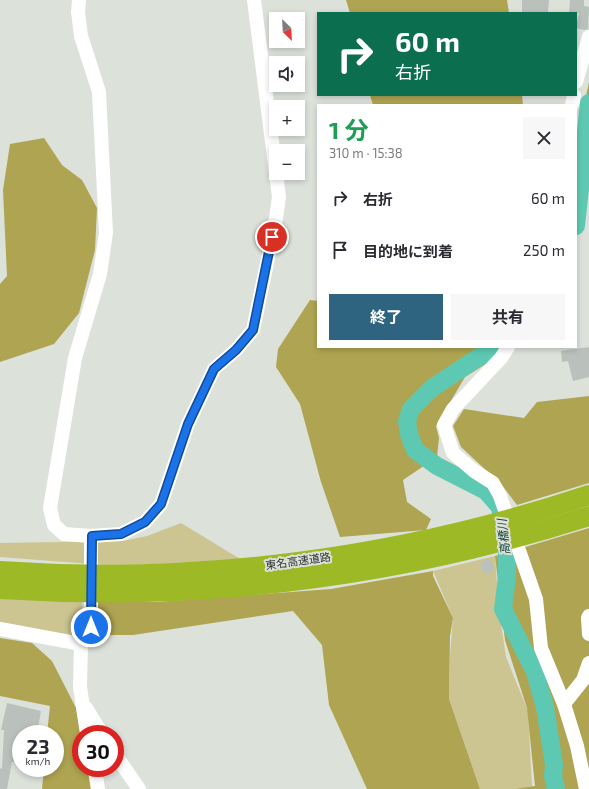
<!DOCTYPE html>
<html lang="ja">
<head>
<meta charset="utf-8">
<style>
	body { margin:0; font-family:"Exo 2","Noto Sans JP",sans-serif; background:#f7f7f7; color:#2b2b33; height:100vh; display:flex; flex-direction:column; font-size:15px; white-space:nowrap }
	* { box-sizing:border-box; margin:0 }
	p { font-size:13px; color:#7c7c81 }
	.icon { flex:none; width:22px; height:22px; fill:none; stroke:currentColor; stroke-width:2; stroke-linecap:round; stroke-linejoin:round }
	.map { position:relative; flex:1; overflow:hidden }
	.panel { position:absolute; left:317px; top:104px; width:260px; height:244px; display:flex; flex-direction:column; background:#fff; border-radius:0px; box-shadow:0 2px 6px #0003 }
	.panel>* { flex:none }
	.hud { position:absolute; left:317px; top:12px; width:260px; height:84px; border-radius:0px; box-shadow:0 2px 6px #0003; background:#0b6e4f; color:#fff; overflow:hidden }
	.needle { width:26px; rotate:156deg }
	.tools { position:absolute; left:269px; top:12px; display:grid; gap:8px }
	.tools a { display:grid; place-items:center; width:36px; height:36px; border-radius:0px; background:#fff; box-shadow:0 2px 6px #0003; font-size:20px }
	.speed { position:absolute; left:12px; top:725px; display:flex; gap:8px; font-size:20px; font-weight:700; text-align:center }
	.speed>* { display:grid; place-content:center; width:52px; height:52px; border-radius:50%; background:#fff; box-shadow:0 2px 6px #0003; line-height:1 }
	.speed small { font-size:10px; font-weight:400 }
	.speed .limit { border:6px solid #d22; background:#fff; color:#111 }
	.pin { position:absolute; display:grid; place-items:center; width:34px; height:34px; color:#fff; margin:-17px; border:2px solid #fff; border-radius:50%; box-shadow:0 1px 4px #0007 }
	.me { position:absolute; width:44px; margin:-22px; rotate:0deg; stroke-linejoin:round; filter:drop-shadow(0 0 3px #0008) }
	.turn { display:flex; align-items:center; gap:14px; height:84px; padding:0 12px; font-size:18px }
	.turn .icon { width:52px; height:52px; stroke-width:2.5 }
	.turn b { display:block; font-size:28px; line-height:34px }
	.round { display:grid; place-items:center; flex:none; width:42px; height:42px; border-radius:0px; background:#f7f7f7 }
	.headline { display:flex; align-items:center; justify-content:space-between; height:68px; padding:0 12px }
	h1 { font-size:24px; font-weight:700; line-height:30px; color:#1e9e55 }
	.cta { display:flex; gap:8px; margin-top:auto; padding:8px 12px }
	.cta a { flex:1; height:46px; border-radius:0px; background:#2e647f; color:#fff; font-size:16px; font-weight:700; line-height:46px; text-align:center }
	.cta a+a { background:#f7f7f7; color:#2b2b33 }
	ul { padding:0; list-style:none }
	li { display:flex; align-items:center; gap:12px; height:52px; padding:0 12px }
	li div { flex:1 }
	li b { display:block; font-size:15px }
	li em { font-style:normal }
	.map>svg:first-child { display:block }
	.green { fill:#ccc592 }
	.forest { fill:#afa451 }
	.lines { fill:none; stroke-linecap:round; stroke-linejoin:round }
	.river { stroke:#5dc9b2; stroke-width:18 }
	.building { fill:#bac1bd }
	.minor { stroke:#fff; stroke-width:14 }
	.highway { stroke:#9db926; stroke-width:20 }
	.route-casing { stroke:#114b97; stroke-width:10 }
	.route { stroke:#1a73e8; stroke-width:7 }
	.labels { text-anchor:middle; stroke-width:4; stroke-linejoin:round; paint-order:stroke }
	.street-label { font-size:11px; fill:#323432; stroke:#dce1da }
	.water-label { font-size:12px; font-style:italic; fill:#0d3f35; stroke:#dce1da }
</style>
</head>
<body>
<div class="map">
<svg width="589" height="789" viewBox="0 0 589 789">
	<rect width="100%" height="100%" fill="#dce1da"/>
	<g class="green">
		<path d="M181,523L245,562L104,565L0,557V543L123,541L147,536Z"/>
		<path d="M495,556L499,611L506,657L528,711L532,787L514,789H480L449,699L450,655L453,618L433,571Z"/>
		<path d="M0,595L82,598L83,629L70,636L0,622Z"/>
	</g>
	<g class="forest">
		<path d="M346,0H507L509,13H350Z"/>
		<path d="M589,82V162L587,160L585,101Z"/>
		<path d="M370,95H522L523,105H373Z"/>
		<path d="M44,138L62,165L82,180L97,208L95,250L79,313L54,344L0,362V284L7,276L3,190L10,144Z"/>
		<path d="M310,300L318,301V347H513L465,377L436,426L439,438L437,457L403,480L407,502L431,519L426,530L340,537L321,482L300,404L276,367L278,349Z"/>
		<path d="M589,396V483L517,505L502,485L461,447L453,426L464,409L524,418L537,402Z"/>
		<path d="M589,528V789H514L535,786L527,708L505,640L495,556Z"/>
		<path d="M433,571V576L453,618L450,636L449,699L480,789H367L329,705L322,645L293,611L133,635H98L95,630L97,600L157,602L331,589Z"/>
		<path d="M0,638L32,643L52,661L76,708L81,735V768H87L91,789H42L44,768H55V734H47L50,706L0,696Z"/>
	</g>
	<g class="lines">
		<g class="river">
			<path d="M576,226L589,103"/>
			<path d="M501,347L479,357L432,388L411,409L407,421L409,434L415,450L437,466L486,491L500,507L507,546V577L503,609L535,672L545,707L554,765L553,776L556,789"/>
		</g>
	</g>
	<g class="building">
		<path d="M522,0H549L548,13H522Z"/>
		<path d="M570,0H584V6L589,7L588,29L584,30L576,28L579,13H569Z"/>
		<path d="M589,347V377L573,381L568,361L562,362L561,351Z"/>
		<path d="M491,559L494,571L484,574L480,562Z"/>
		<path d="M7,703L41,711L37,734L21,732V763L12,762L7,789H0V768L2,769L4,730H1Z"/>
	</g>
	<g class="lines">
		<g class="minor">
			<path d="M79,0L78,12L81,36L99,92L106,233L100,274L75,358L50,508L54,525L64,534L91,536L121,534L145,522L161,504L188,424L214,369L236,350L253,330L275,225L279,197L254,0"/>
			<path d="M576,82L589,37"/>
			<path d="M572,105L574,95"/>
			<path d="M508,347L501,358L453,409L444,425L453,453L474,471L493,483L500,496L536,599L541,648L564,704L577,746L586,789"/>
			<path d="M589,616L588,618L589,634"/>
			<path d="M0,629L81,644L80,687L87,734"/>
			<path d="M81,644L87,637L91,627V536"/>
			<path d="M564,704L583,680L589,663"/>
			<path d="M86,708L102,734"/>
			<path d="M115,754L139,789"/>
			<path d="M95,768L98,789"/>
		</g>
		<g class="highway">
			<path d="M0,571C199,585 400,558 589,495"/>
			<path d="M0,589C200,602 399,577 589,516"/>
		</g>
	</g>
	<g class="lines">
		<defs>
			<path id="route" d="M91,627L92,536L121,534L145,522L161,504L188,424L214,369L236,350L253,330L272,237"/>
		</defs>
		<use href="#route" class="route-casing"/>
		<use href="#route" class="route"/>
	</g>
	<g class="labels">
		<g class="street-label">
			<text transform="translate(298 561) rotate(-8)" y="4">東名高速道路</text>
		</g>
		<g class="water-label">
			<text transform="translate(504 537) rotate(-96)" y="4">高橋川</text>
		</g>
	</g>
</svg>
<div class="tools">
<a><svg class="needle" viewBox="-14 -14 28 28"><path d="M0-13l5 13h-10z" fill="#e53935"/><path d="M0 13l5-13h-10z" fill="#7c7c81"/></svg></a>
<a><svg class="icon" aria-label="sound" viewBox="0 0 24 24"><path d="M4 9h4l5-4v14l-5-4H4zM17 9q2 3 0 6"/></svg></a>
<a>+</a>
<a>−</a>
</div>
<div class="speed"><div>23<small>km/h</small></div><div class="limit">30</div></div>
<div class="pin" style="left:272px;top:237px;background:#d93025"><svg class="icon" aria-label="arrive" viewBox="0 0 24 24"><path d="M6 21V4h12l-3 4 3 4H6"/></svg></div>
<svg class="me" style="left:91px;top:627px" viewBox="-20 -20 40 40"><circle r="17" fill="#1a73e8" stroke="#fff" stroke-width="3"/><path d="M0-11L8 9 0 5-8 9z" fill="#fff"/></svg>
<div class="hud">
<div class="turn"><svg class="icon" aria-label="right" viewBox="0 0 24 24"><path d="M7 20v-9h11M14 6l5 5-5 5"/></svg><div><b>60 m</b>右折</div></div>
</div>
<section class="panel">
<div class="headline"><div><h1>1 分</h1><p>310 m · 15:38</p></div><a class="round"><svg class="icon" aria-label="close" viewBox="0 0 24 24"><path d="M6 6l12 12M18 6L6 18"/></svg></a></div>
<ul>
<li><svg class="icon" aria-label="right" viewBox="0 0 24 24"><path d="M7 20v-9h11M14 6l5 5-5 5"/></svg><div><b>右折</b></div><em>60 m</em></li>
<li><svg class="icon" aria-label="arrive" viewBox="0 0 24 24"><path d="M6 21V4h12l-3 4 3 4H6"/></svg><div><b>目的地に到着</b></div><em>250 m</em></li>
</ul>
<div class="cta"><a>終了</a><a>共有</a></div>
</section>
</div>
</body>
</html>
